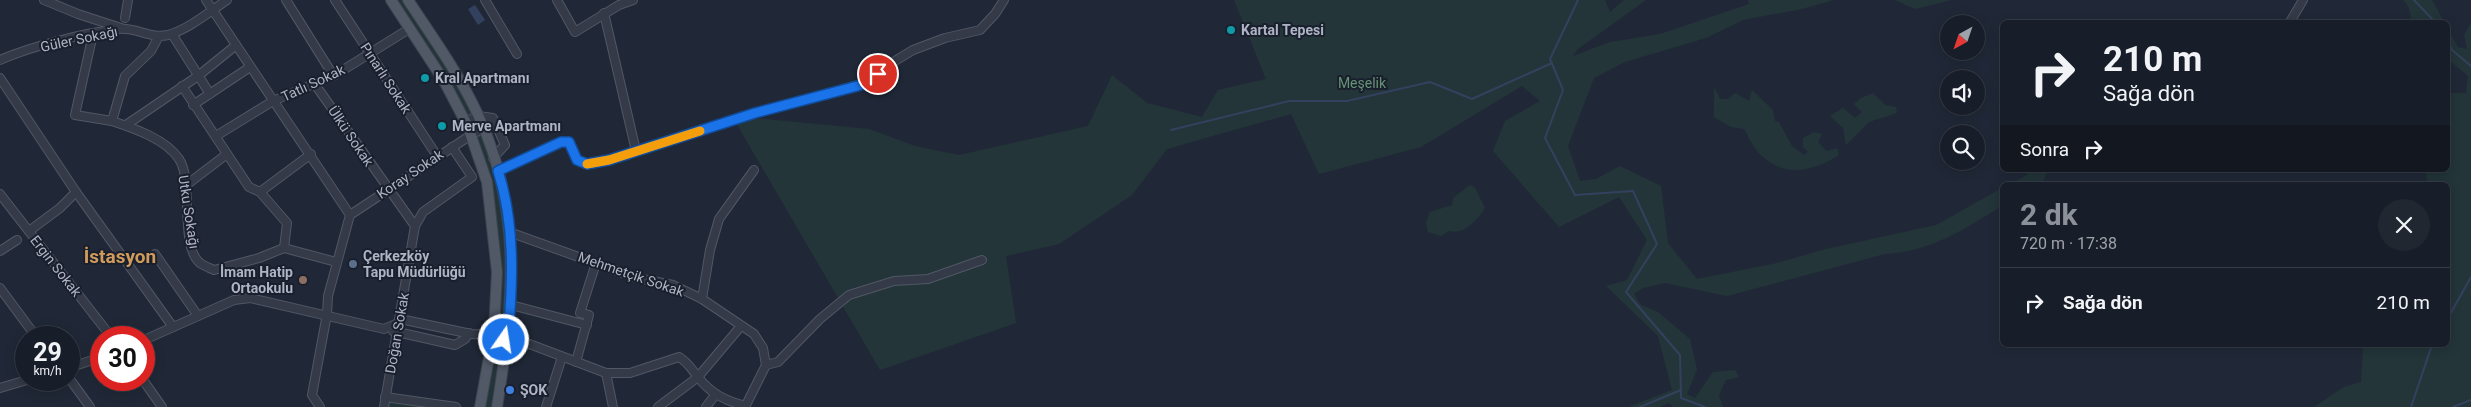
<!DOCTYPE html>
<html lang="tr">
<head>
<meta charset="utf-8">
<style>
	body { margin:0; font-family:Roboto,sans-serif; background:#212731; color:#f1f3f6; height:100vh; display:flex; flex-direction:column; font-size:19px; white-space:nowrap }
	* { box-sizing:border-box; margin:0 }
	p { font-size:16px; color:#9fa2a8 }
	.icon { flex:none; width:28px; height:28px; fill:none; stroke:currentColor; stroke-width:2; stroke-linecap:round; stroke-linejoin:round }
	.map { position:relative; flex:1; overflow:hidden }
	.details { position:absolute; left:2000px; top:182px; width:450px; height:165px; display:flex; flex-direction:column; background:#181e29; border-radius:8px; box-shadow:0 2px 12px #0003,0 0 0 1px #363c46 }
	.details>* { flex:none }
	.top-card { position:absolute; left:2000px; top:20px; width:450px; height:152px; border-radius:8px; box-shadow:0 2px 12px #0003,0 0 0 1px #363c46; background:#181e29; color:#f1f3f6; overflow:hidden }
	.needle { width:32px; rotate:220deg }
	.fabs { position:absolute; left:1940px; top:15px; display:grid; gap:10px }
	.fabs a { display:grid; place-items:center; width:45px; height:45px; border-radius:50%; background:#181e29; box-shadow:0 2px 12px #0003,0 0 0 1px #363c46; font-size:25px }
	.speed { position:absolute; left:15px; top:326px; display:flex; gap:10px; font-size:25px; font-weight:700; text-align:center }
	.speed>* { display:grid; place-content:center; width:65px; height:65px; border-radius:50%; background:#181e29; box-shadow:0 2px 12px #0003,0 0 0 1px #363c46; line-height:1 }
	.speed small { font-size:12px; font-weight:400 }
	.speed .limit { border:8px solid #d22; background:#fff; color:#111 }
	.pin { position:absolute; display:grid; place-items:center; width:42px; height:42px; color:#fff; margin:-21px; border:2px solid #fff; border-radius:50%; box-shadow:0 1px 5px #0007 }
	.me { position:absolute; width:55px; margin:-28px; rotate:13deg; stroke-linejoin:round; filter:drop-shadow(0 0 4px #0008) }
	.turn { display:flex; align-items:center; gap:18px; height:105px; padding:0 20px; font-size:22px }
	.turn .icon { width:65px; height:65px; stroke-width:2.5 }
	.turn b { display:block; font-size:35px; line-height:42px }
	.then { display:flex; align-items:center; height:48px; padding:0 20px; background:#0003; gap:10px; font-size:19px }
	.round { display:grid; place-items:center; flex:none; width:52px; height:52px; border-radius:26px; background:#212731 }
	.head { display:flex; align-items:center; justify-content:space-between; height:85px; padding:0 20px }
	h1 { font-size:30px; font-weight:700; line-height:38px; color:#8c9099 }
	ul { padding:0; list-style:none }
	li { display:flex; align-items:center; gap:15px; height:70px; padding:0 20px; border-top:1px solid #363c46 }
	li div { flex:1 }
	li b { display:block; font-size:19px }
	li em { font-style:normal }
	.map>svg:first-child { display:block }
	.green { fill:#233539 }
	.water { fill:#34415e }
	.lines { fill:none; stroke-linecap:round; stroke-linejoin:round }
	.stream { stroke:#34415e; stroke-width:2 }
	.minor-casing { stroke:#515765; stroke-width:10 }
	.major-casing { stroke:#3d4351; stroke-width:12 }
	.minor { stroke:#343a47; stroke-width:8 }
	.major { stroke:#515967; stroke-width:10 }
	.route-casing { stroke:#114b97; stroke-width:12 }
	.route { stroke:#1a73e8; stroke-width:9 }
	.slow { stroke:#f59e0b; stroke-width:9 }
	.culture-dot { fill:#0f9aa8; stroke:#191f2c; stroke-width:2 }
	.service-dot { fill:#5c6f8a; stroke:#191f2c; stroke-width:2 }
	.education-dot { fill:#8d6e63; stroke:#191f2c; stroke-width:2 }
	.shop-dot { fill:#3f7fe0; stroke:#191f2c; stroke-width:2 }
	.labels { text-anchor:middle; stroke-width:4; stroke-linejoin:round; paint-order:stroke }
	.poi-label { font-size:14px; font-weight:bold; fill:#aeb4c4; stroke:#191f2c; text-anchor:start }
	.street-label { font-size:14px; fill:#aeb4c4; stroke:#191f2c }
	.park-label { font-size:14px; fill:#669475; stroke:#191f2c }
	.district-label { font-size:19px; font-weight:bold; fill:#d19b5c; stroke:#191f2c }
</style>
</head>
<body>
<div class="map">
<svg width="2471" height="407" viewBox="0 0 2471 407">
	<rect width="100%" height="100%" fill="#202837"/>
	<g class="green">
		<path d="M395,0H404L457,83L473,114L467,117Z"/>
		<path d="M1234,0H1605L1610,12L1624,0H1646L1578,49L1573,56L1610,42L1660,34L1749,4L1748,0H1834L1802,9L1743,20L1706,38L1625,62L1594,78L1568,146L1580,181L1596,179L1620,166L1661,186L1668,243L1697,279L1777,263L1822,250L1936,225L2002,188V206C1962,230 1933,251 1885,254L1727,296L1665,283L1643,288L1634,294L1641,305L1658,312L1690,339L1697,369L1687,394L1695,398L1713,372L1735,370L1739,377L1726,380L1719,395L1723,407H1673L1669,403L1660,407H1628L1672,390L1658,336L1606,286L1627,280L1647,240L1619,197L1559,227L1493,151L1505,121L1540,101L1522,86L1421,147L1319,174L1291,114L1167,149L1132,195L1059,244L1006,256L1016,323L880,370L732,116L869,129L915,146L959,155L1088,126L1112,75L1147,103L1202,117L1218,90L1266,79Z"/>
		<path d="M1895,0H1980H1951L1915,9Z"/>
		<path d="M2403,0H2432L2444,22H2410C2412,15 2409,5 2403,0Z"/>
		<path d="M2471,22V407H2314L2344,387L2361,382L2363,345H2448V185H2427L2426,170H2448V93H2466L2468,76L2448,59V30L2458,47L2467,49L2464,35Z"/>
		<path d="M1714,87L1720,99H1728L1735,93L1749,101L1752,90L1773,110L1775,121L1779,122L1792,146L1804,155L1808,152L1803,147V138L1814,132L1822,134L1818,142L1827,151L1837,148L1839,155C1814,171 1786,178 1762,156C1754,149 1749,138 1744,129L1731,127L1714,117Z"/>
		<path d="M1873,93L1885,105L1896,107L1897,113L1869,122L1846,145L1843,128L1830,116L1843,108L1855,118L1862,112L1854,104L1861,98Z"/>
		<path d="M483,133C508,195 506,260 504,324L497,323L499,291L476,136Z"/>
		<path d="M2029,170H2048L2042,185H2009L2027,175Z"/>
		<path d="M1470,185L1475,188L1485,208C1477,220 1465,235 1449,231L1441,236L1428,232L1426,223L1430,212L1452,205L1454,197Z"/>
		<path d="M495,342L503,343L492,407H485Z"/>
		<path d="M387,400L425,406V407H387Z"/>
	</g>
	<path class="water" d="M475,5L485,20L478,25L468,9Z"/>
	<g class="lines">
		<g class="stream">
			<path d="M1578,0L1550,59L1563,90L1545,138L1575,195L1633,191L1657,244L1626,292L1680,355L1681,398L1705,407"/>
			<path d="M2414,0L2435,22"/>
			<path d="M2448,42L2452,50L2471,66"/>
			<path d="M1171,130L1289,101H1347L1430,82L1472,99L1552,63"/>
			<path d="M2448,318L2471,277"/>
			<path d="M1640,407L1681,390"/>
			<path d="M2411,407L2432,345"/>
			<path d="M2453,407L2471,400"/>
		</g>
		<defs>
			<g id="minor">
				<path d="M44,0L78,14L121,28"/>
				<path d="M206,0L350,215L328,296L327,314L312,395L320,407"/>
				<path d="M286,0L333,75"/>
				<path d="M335,0L437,156"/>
				<path d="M485,0L517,54"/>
				<path d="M557,0L575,32L619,5L633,0"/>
				<path d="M604,13L636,151"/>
				<path d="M125,18L128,0"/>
				<path d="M2290,22L2303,0"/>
				<path d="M93,34L75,115L112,121"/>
				<path d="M172,34L210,94"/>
				<path d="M159,36L151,51L125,76L112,121C133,128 166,139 179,159C194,180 179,246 200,263C204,266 210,268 214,270L259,258L284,248"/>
				<path d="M0,60C32,46 84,33 119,29C136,27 150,39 168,35C189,29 209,12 227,0"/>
				<path d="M0,78L76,192L173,327"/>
				<path d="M314,83L415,226L384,407"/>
				<path d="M182,86L249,187L260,192L287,223L284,248"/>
				<path d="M193,105L250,67"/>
				<path d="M478,116L493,118L505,145L493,158"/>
				<circle cx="475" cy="125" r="7"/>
				<path d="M126,125L198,76L235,46"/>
				<path d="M216,136L273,101L335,75L409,29"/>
				<path d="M498,171L561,142H569L577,160L587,164L609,160L755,113L865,83L890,64L913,50L945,38L980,30L995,14L1004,0"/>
				<path d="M185,186L227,154"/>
				<path d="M260,192L311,154"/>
				<path d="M0,194L112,338"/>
				<path d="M350,215L471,135"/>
				<path d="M415,226L423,212L472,177L452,147"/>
				<path d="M29,231L60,208L76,192"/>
				<path d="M509,232L637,278L673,285L702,299L754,334L763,348L766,365L745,407"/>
				<path d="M284,248L336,262"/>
				<path d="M0,251L17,240"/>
				<path d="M155,254L198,316"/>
				<path d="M0,288L37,338"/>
				<path d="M702,299L710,250L719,219L754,170"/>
				<path d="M511,305L587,325"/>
				<circle cx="500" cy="334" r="8"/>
				<path d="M393,331L455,345L465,339L469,333"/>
				<path d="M508,336L606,373H630L679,357C689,363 691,369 698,377C711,394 726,401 746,406"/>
				<path d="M144,340L234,300L250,298L384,329L405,320L471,334L493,335"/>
				<path d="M576,362L589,315L580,313L596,263"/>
				<path d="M766,365L778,362L820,319L849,295L894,281L928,279L982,260"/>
				<path d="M69,368L101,357"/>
				<path d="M606,373L613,407"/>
				<path d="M69,378L90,407"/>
				<path d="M143,380L162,407"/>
				<path d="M0,388L27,380"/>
				<path d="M385,397L456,407"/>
				<path d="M546,407L562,357"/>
				<path d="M658,407L698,377L741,326"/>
				<path d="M706,407L715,395"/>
			</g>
			<g id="major">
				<path d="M391,0L444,81L468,127L487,182L497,272L494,330"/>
				<path d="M408,0C433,38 460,75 479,117C523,212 513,307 497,407"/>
				<path d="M480,407L493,335"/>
			</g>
		</defs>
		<use href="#minor" class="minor-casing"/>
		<use href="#major" class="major-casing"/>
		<use href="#minor" class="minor"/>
		<use href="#major" class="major"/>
	</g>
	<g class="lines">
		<defs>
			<path id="route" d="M504,340L508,336C513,282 515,223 498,171L561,142H569L577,160L587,164L609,160L755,113L865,84L878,74"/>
		</defs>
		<use href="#route" class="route-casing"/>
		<use href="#route" class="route"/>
		<path class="slow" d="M587,164L609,160L700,131"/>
	</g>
	<g class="culture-dot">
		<circle cx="1231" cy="30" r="5"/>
		<circle cx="425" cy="78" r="5"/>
		<circle cx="442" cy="126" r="5"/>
	</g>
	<circle class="service-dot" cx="353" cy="264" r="5"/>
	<circle class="education-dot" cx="303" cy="280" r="5"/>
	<circle class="shop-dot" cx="510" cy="390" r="5"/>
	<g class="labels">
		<g class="poi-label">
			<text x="1241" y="35">Kartal Tepesi</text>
			<text x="435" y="83">Kral Apartmanı</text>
			<text x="452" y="131">Merve Apartmanı</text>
			<text x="363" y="261">Çerkezköy<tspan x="363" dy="16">Tapu Müdürlüğü</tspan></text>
			<text x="293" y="277" text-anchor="end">İmam Hatip<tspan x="293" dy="16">Ortaokulu</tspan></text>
			<text x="520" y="395">ŞOK</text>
		</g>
		<g class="street-label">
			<text transform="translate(79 39) rotate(-12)" y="5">Güler Sokağı</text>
			<text transform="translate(386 78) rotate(57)" y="5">Pınarlı Sokak</text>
			<text transform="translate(313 83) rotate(-25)" y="5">Tatlı Sokak</text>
			<text transform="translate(351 136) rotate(56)" y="5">Ülkü Sokak</text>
			<text transform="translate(410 174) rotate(-34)" y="5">Koray Sokak</text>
			<text transform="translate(189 212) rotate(81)" y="5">Utku Sokağı</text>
			<text transform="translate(56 266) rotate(52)" y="5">Ergin Sokak</text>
			<text transform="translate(631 274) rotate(19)" y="5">Mehmetçik Sokak</text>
			<text transform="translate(397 333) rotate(-80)" y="5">Doğan Sokak</text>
		</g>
		<g class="park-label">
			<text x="1362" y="88">Meşelik</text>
		</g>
		<g class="district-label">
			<text x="120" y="263">İstasyon</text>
		</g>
	</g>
</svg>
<div class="fabs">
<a><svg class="needle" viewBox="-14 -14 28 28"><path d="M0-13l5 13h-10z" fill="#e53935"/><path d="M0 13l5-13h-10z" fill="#9fa2a8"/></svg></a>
<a><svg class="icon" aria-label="sound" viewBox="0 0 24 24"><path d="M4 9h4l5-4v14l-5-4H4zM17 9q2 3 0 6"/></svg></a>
<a><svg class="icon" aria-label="search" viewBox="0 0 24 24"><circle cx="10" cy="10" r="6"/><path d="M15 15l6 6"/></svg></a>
</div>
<div class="speed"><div>29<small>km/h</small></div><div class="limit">30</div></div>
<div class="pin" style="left:878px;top:74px;background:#d93025"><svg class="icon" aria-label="arrive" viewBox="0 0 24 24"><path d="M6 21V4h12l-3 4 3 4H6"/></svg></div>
<svg class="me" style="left:504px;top:340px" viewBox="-20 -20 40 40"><circle r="17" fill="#1a73e8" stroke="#fff" stroke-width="3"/><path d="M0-11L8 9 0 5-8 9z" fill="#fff"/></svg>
<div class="top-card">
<div class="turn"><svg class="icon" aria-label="right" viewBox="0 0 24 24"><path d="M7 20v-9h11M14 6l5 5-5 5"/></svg><div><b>210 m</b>Sağa dön</div></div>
<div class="then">Sonra<svg class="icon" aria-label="right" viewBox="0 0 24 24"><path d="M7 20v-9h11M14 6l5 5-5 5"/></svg></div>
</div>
<section class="details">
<div class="head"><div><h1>2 dk</h1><p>720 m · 17:38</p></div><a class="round"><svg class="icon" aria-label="close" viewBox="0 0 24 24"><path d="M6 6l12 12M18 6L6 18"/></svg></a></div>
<ul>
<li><svg class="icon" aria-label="right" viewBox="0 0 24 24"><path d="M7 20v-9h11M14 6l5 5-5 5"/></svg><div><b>Sağa dön</b></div><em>210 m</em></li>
</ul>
</section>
</div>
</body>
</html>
